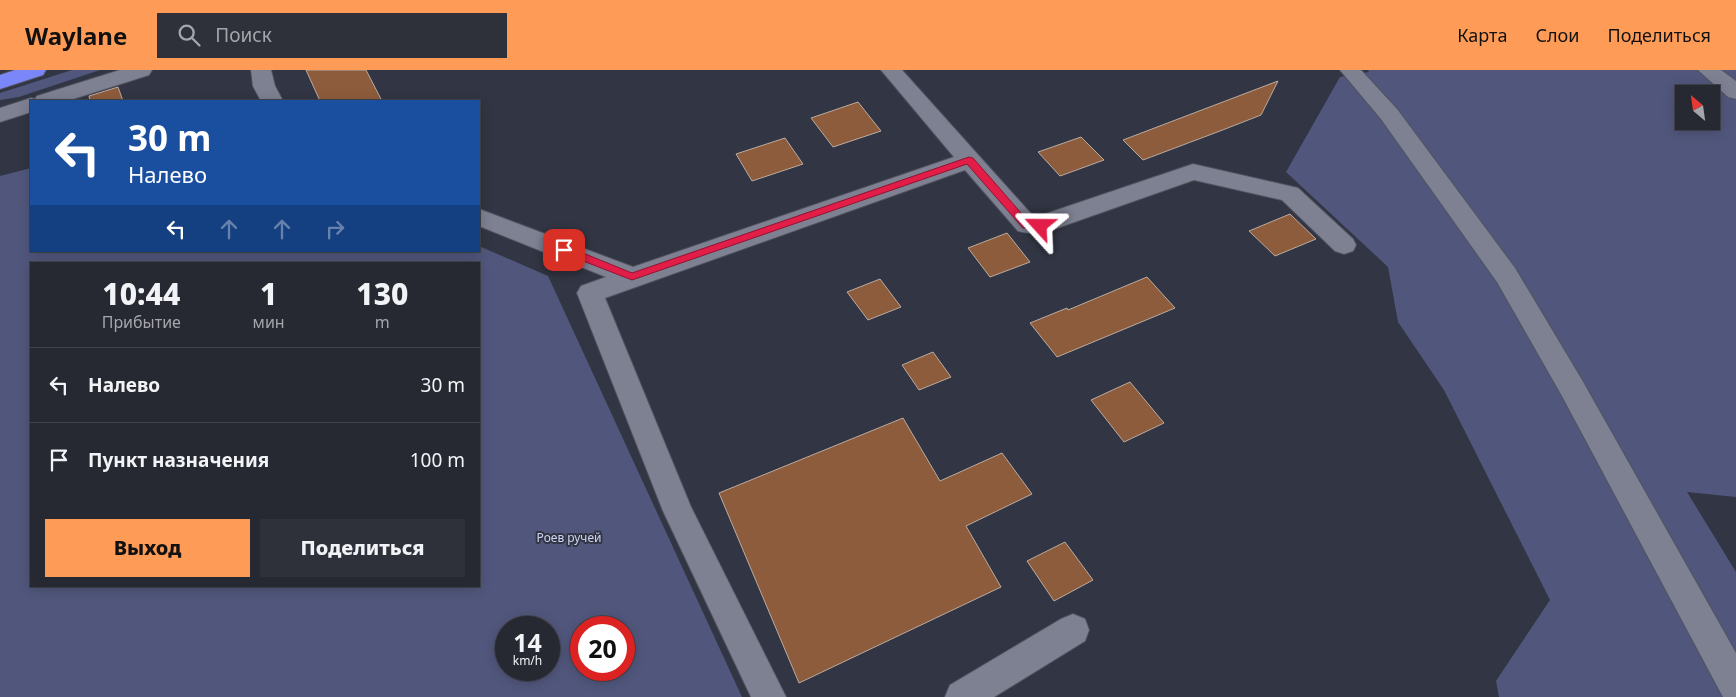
<!DOCTYPE html>
<html lang="ru">
<head>
<meta charset="utf-8">
<style>
	body { margin:0; font-family:"Noto Sans",sans-serif; background:#2e303a; color:#f1f3f6; height:100vh; display:flex; flex-direction:column; font-size:19px; white-space:nowrap }
	* { box-sizing:border-box; margin:0 }
	p { font-size:16px; color:#a4a6ac }
	.icon { flex:none; width:28px; height:28px; fill:none; stroke:currentColor; stroke-width:2; stroke-linecap:round; stroke-linejoin:round }
	.map { position:relative; flex:1; overflow:hidden }
	.details { position:absolute; left:30px; top:192px; width:450px; height:325px; display:flex; flex-direction:column; background:#262832; border-radius:0px; box-shadow:0 2px 12px #0003,0 0 0 1px #42444d }
	.details>* { flex:none }
	.banner { position:absolute; left:30px; top:30px; width:450px; height:152px; border-radius:0px; box-shadow:0 2px 12px #0003,0 0 0 1px #42444d; background:#1a4fa0; color:#fff; overflow:hidden }
	.needle { width:32px; rotate:331deg }
	.tools { position:absolute; left:1675px; top:15px; display:grid; gap:10px }
	.tools a { display:grid; place-items:center; width:45px; height:45px; border-radius:0px; background:#262832; box-shadow:0 2px 12px #0003,0 0 0 1px #42444d; font-size:25px }
	.speed { position:absolute; left:495px; top:546px; display:flex; gap:10px; font-size:25px; font-weight:700; text-align:center }
	.speed>* { display:grid; place-content:center; width:65px; height:65px; border-radius:50%; background:#262832; box-shadow:0 2px 12px #0003,0 0 0 1px #42444d; line-height:1 }
	.speed small { font-size:12px; font-weight:400 }
	.speed .limit { border:8px solid #d22; background:#fff; color:#111 }
	.pin { position:absolute; display:grid; place-items:center; width:42px; height:42px; color:#fff; margin:-21px; border-radius:10px; box-shadow:0 2px 8px #0006 }
	.me { position:absolute; width:55px; margin:-28px; rotate:294deg; stroke-linejoin:round; filter:drop-shadow(0 0 4px #0008) }
	.turn { display:flex; align-items:center; gap:18px; height:105px; padding:0 15px; font-size:22px }
	.turn .icon { width:65px; height:65px; stroke-width:2.5 }
	.turn b { display:block; font-size:35px; line-height:42px }
	.lanes { display:flex; align-items:center; height:48px; padding:0 15px; background:#0003; justify-content:center; gap:25px; direction:ltr }
	.lanes .off { opacity:.35 }
	.eta { display:flex; justify-content:space-evenly; align-items:center; height:85px; text-align:center }
	.eta b { font-size:30px; font-weight:800; line-height:35px }
	.button { display:flex; gap:10px; margin-top:auto; padding:10px 15px }
	.button a { flex:1; height:58px; border-radius:0px; background:#fe9c57; color:#111; font-size:20px; font-weight:800; line-height:58px; text-align:center }
	.button a+a { background:#2e303a; color:#f1f3f6 }
	ul { padding:0; list-style:none }
	li { display:flex; align-items:center; gap:15px; height:75px; padding:0 15px; border-top:1px solid #42444d }
	li div { flex:1 }
	li b { display:block; font-size:19px }
	li em { font-style:normal }
	header { display:flex; align-items:center; gap:30px; box-sizing:border-box; height:70px; padding:0 25px; background:#fe9c57; color:#111 }
	header strong { font-size:24px }
	nav { display:flex; gap:28px; margin-inline-start:auto; font-size:18px }
	.search { width:350px; height:45px; background:#2e303a; display:flex; align-items:center; gap:12px; box-sizing:border-box; padding:0 18px; border-radius:0px; color:#a4a6ac; font-size:19px }
	.map>svg:first-child { display:block }
	.green { fill:#51577c; fill-rule:evenodd }
	.building { fill:#8d5c3c; stroke:#bcaba0 }
	.lines { fill:none; stroke-linecap:round; stroke-linejoin:round }
	.minor-casing { stroke:#51535f; stroke-width:2 }
	.highway-casing { stroke:#51535f; stroke-width:2 }
	.minor { fill:#7e8192; fill-rule:evenodd }
	.highway { fill:#7b86f8; fill-rule:evenodd }
	.route { fill:#e11d48; stroke:#92132f }
	.labels { text-anchor:middle; stroke-width:4; stroke-linejoin:round; paint-order:stroke }
	.park-label { font-size:12px; fill:#cfd5f5; stroke:#323543 }
</style>
</head>
<body>
<header>
<strong>Waylane</strong>
<div class="search"><svg class="icon" aria-label="search" viewBox="0 0 24 24"><circle cx="10" cy="10" r="6"/><path d="M15 15l6 6"/></svg>Поиск</div>
<nav><a>Карта</a><a>Слои</a><a>Поделиться</a></nav>
</header>
<div class="map">
<svg width="1736" height="627" viewBox="0 0 1736 627">
	<rect width="100%" height="100%" fill="#323543"/>
	<g class="green">
		<path d="M72,0H100L19,27L0,30V23Z"/>
		<path d="M1368,0H1736V427L1687,422L1736,502V627H1499L1496,611L1550,530L1444,320L1398,252L1388,197L1286,102L1340,7L1369,2ZM1684,24H1711V51H1684Z"/>
		<path d="M31,98V181H479V176L548,206L742,627H0V106ZM31,194H479V516H31ZM506,558H549V600H506ZM581,558H624V600H581Z"/>
	</g>
	<g class="building">
		<path d="M306,0H366L382,31H320Z"/>
		<path d="M1278,11L1261,45L1220,61L1143,90L1123,70Z"/>
		<path d="M118,17L123,31H90L89,26Z"/>
		<path d="M858,32L881,61L833,77L811,48Z"/>
		<path d="M1081,67L1104,90L1060,106L1038,82Z"/>
		<path d="M785,68L803,94L752,111L736,84Z"/>
		<path d="M1290,144L1316,169L1275,186L1249,161Z"/>
		<path d="M1007,163L1030,192L990,207L968,178Z"/>
		<path d="M1147,207L1175,238L1057,287L1030,253L1067,238L1068,240Z"/>
		<path d="M880,209L901,237L868,250L847,222Z"/>
		<path d="M933,282L951,307L919,320L902,295Z"/>
		<path d="M1130,312L1164,353L1124,372L1091,330Z"/>
		<path d="M903,348L940,411L1002,383L1032,424L966,456L1001,517L799,613L719,423Z"/>
		<path d="M1065,472L1093,510L1054,531L1027,491Z"/>
	</g>
	<g class="lines">
		<defs>
			<g id="minor">
				<path d="M120,0H152L149,5L67,31H31V42L0,52V38L31,28L35,29L37,26Z"/>
				<path d="M251,0H271L275,16L283,31H261L253,16Z"/>
				<path d="M881,0H902L1033,146H1039L1193,94L1298,118L1353,169L1356,175L1353,181L1344,184L1335,181L1282,130L1194,110L1049,161C1038,164 1029,164 1018,161L965,100L605,228L691,437L786,627H751L663,441L577,223L581,216L606,207L479,156V139L633,197L954,87Z"/>
				<path d="M1340,0H1361L1397,39L1515,198L1582,310L1736,583V627H1723L1562,326L1497,212L1381,49Z"/>
				<path d="M1698,0H1721L1736,11V29L1728,27Z"/>
				<path d="M1073,544L1085,549L1089,560L1085,571L994,627H945L950,615L1061,549Z"/>
			</g>
			<path id="highway" d="M15,0H46L43,5L0,19V5Z"/>
		</defs>
		<use href="#minor" class="minor-casing"/>
		<use href="#highway" class="highway-casing"/>
		<use href="#minor" class="minor"/>
		<use href="#highway" class="highway"/>
	</g>
	<path class="route" d="M969,87L973,88L1029,152L1043,153V158H1023L967,94L632,210L560,182L559,180L560,177H568L632,203Z"/>
	<g class="labels">
		<g class="park-label">
			<text x="569" y="472">Роев ручей</text>
		</g>
	</g>
</svg>
<div class="tools">
<a><svg class="needle" viewBox="-14 -14 28 28"><path d="M0-13l5 13h-10z" fill="#e53935"/><path d="M0 13l5-13h-10z" fill="#a4a6ac"/></svg></a>
</div>
<div class="speed"><div>14<small>km/h</small></div><div class="limit">20</div></div>
<div class="pin" style="left:564px;top:180px;background:#d93025"><svg class="icon" aria-label="arrive" viewBox="0 0 24 24"><path d="M6 21V4h12l-3 4 3 4H6"/></svg></div>
<svg class="me" style="left:1040px;top:156px" viewBox="-20 -20 40 40"><path d="M0-17L14 15 0 8-14 15z" fill="#e11d48" stroke="#fff" stroke-width="4"/></svg>
<div class="banner">
<div class="turn"><svg class="icon" aria-label="left" viewBox="0 0 24 24"><path d="M17 20v-9H6M10 6l-5 5 5 5"/></svg><div><b>30 m</b>Налево</div></div>
<div class="lanes"><svg class="icon" aria-label="left" viewBox="0 0 24 24"><path d="M17 20v-9H6M10 6l-5 5 5 5"/></svg><svg class="icon off" aria-label="ahead" viewBox="0 0 24 24"><path d="M12 20V5M6 11l6-6 6 6"/></svg><svg class="icon off" aria-label="ahead" viewBox="0 0 24 24"><path d="M12 20V5M6 11l6-6 6 6"/></svg><svg class="icon off" aria-label="right" viewBox="0 0 24 24"><path d="M7 20v-9h11M14 6l5 5-5 5"/></svg></div>
</div>
<section class="details">
<div class="eta">
<div><b>10:44</b><p>Прибытие</p></div>
<div><b>1</b><p>мин</p></div>
<div><b>130</b><p>m</p></div>
</div>
<ul>
<li><svg class="icon" aria-label="left" viewBox="0 0 24 24"><path d="M17 20v-9H6M10 6l-5 5 5 5"/></svg><div><b>Налево</b></div><em>30 m</em></li>
<li><svg class="icon" aria-label="arrive" viewBox="0 0 24 24"><path d="M6 21V4h12l-3 4 3 4H6"/></svg><div><b>Пункт назначения</b></div><em>100 m</em></li>
</ul>
<div class="button"><a>Выход</a><a>Поделиться</a></div>
</section>
</div>
</body>
</html>
